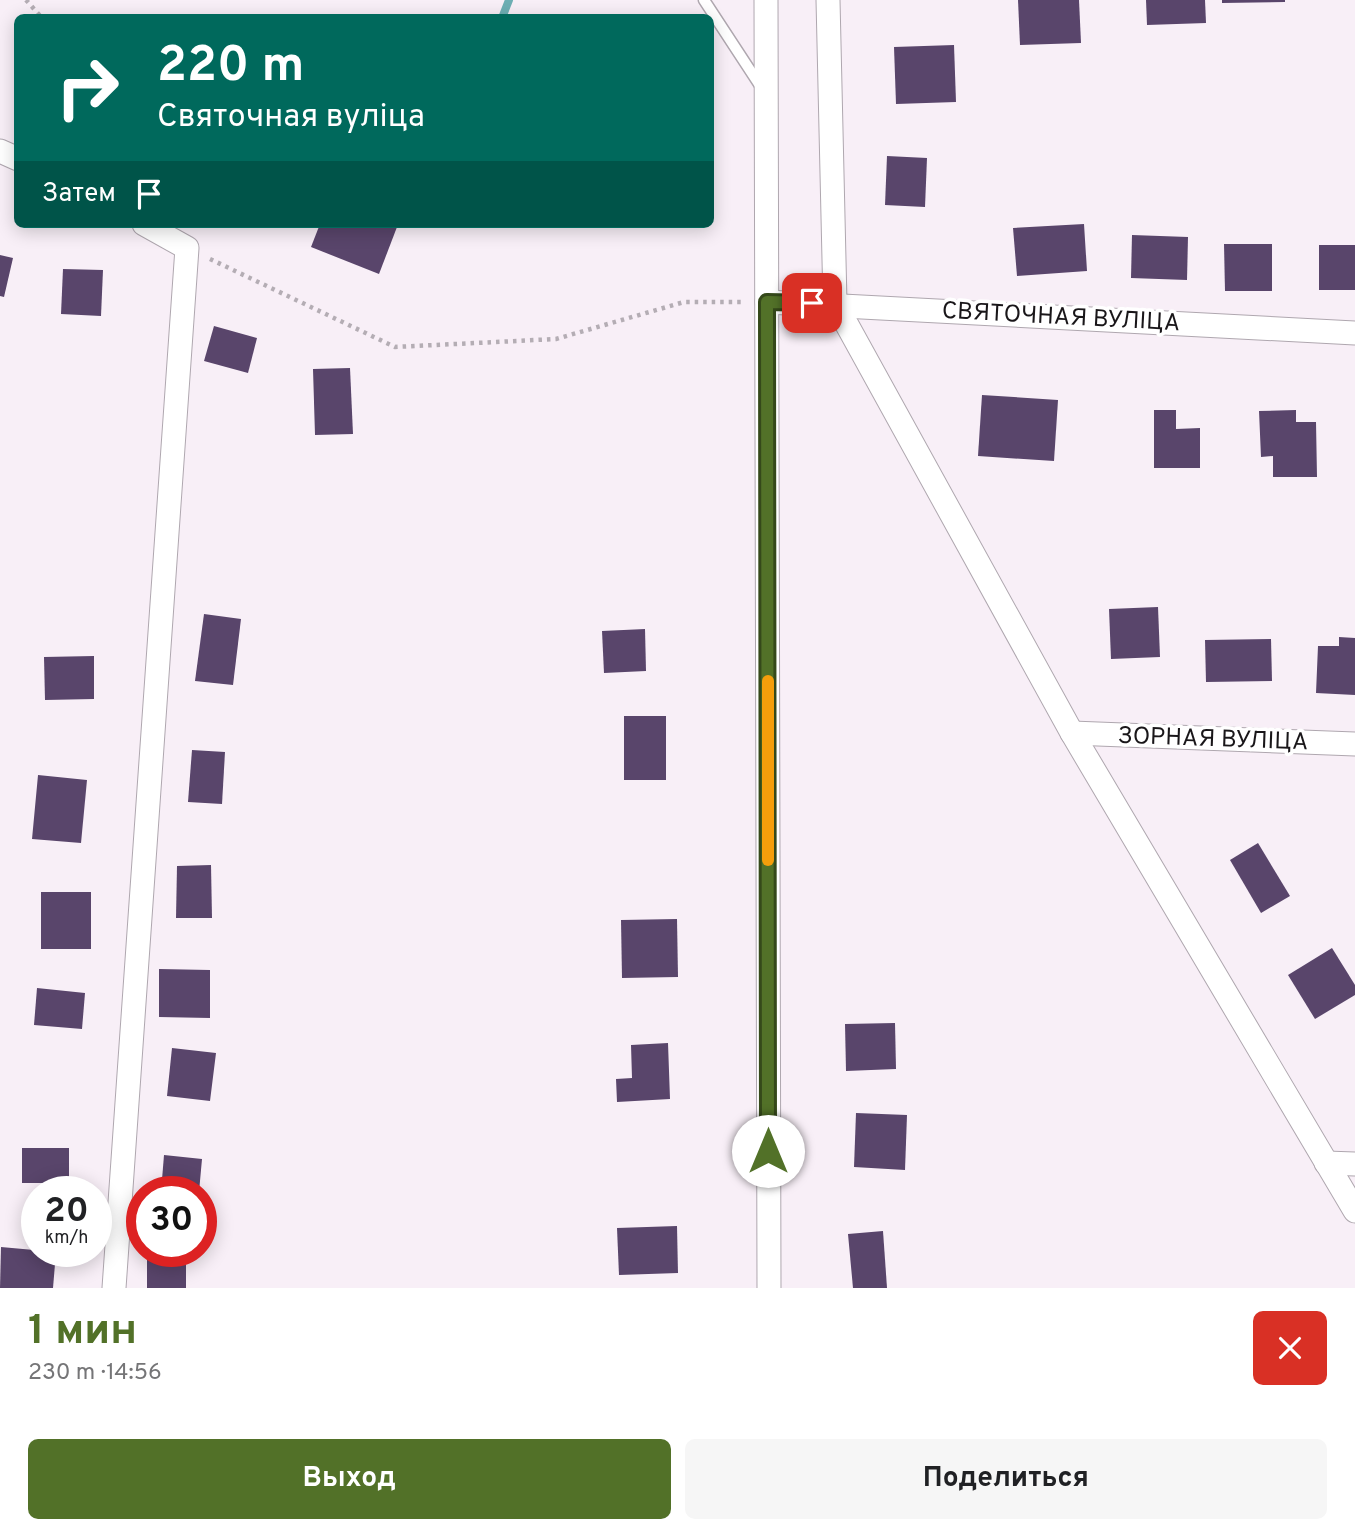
<!DOCTYPE html>
<html lang="ru">
<head>
<meta charset="utf-8">
<style>
	body { margin:0; font-family:Overpass,sans-serif; background:#f6f6f6; color:#202124; height:100vh; display:flex; flex-direction:column; font-size:26px; white-space:nowrap }
	* { box-sizing:border-box; margin:0 }
	p { font-size:23px; color:#757577 }
	.icon { flex:none; width:38px; height:38px; fill:none; stroke:currentColor; stroke-width:2; stroke-linecap:round; stroke-linejoin:round }
	.map { position:relative; height:1288px; overflow:hidden }
	.details { display:flex; flex-direction:column; background:#fff; flex:1 }
	.details>* { flex:none }
	.hud { position:absolute; left:14px; top:14px; width:700px; height:214px; border-radius:10px; box-shadow:0 4px 18px #0003; background:#00695c; color:#fff; overflow:hidden }
	.speed { position:absolute; left:21px; top:1176px; display:flex; gap:14px; font-size:35px; font-weight:700; text-align:center }
	.speed>* { display:grid; place-content:center; width:91px; height:91px; border-radius:50%; background:#fff; box-shadow:0 4px 18px #0003; line-height:1 }
	.speed small { font-size:18px; font-weight:400 }
	.speed .limit { border:10px solid #d22; background:#fff; color:#111 }
	.pin { position:absolute; display:grid; place-items:center; width:60px; height:60px; color:#fff; margin:-30px; border-radius:14px; box-shadow:0 4px 10px #0006 }
	.me { position:absolute; width:77px; margin:-38px; rotate:0deg; stroke-linejoin:round; filter:drop-shadow(0 0 5px #0008) }
	.turn { display:flex; align-items:center; gap:24px; height:147px; padding:0 28px; font-size:32px }
	.turn .icon { width:91px; height:91px; stroke-width:2.5 }
	.turn b { display:block; font-size:49px; line-height:60px }
	.then { display:flex; align-items:center; height:66px; padding:0 28px; background:#0003; gap:14px; font-size:26px }
	.round { display:grid; place-items:center; flex:none; width:74px; height:74px; border-radius:10px; background:#f6f6f6 }
	.summary { display:flex; align-items:center; justify-content:space-between; height:119px; padding:0 28px }
	h1 { font-size:42px; font-weight:700; line-height:52px; color:#527128 }
	.primary-button { display:flex; gap:14px; margin-top:auto; padding:14px 28px }
	.primary-button a { flex:1; height:80px; border-radius:10px; background:#527128; color:#fff; font-size:28px; font-weight:700; line-height:80px; text-align:center }
	.primary-button a+a { background:#f6f6f6; color:#202124 }
	.map>svg:first-child { display:block }
	.lines { fill:none; stroke-linecap:round; stroke-linejoin:round }
	.stream { stroke:#6eafb4; stroke-width:8 }
	.building { fill:#59456b }
	.service-casing { stroke:#afa7af; stroke-width:13 }
	.minor-casing { stroke:#afa7af; stroke-width:25 }
	.path { stroke:#b4adb4; stroke-width:4.5; stroke-dasharray:3.5 5; stroke-linecap:butt }
	.service { stroke:#fff; stroke-width:10 }
	.minor { stroke:#fff; stroke-width:23 }
	.route-casing { stroke:#35491a; stroke-width:18 }
	.route { stroke:#527128; stroke-width:12 }
	.slow { stroke:#f59e0b; stroke-width:12 }
	.labels { text-anchor:middle; stroke-width:7; stroke-linejoin:round; paint-order:stroke }
	.street-label { font-size:24px; fill:#191619; stroke:#fff }
</style>
</head>
<body>
<div class="map">
<svg width="1355" height="1288" viewBox="0 0 1355 1288">
	<rect width="100%" height="100%" fill="#f8eff7"/>
	<g class="lines">
		<path class="stream" d="M502,18L509,0"/>
	</g>
	<g class="building">
		<path d="M1018,0H1079L1081,43L1020,45Z"/>
		<path d="M1146,0H1205L1206,23L1147,25Z"/>
		<path d="M1222,0H1285V2L1222,3Z"/>
		<path d="M954,45L956,102L896,104L894,47Z"/>
		<path d="M887,156L927,158L925,207L885,205Z"/>
		<path d="M320,224H391L397,227L379,274L311,247Z"/>
		<path d="M1084,224L1087,271L1017,276L1013,228Z"/>
		<path d="M1132,235L1188,237L1187,280L1131,278Z"/>
		<path d="M1224,244H1272V291H1225Z"/>
		<rect x="1319" y="245" width="36" height="45"/>
		<path d="M0,255L13,258L4,297L0,296Z"/>
		<path d="M63,269L103,270L101,316L61,314Z"/>
		<path d="M214,326L257,338L248,373L204,361Z"/>
		<path d="M350,368L353,434L315,435L313,369Z"/>
		<path d="M982,395L1058,400L1054,461L978,456Z"/>
		<path d="M1154,410H1176V429L1200,428V468H1154Z"/>
		<path d="M1296,410V422H1316L1317,477H1273V456L1261,457L1259,411Z"/>
		<path d="M1158,607L1160,657L1111,659L1109,609Z"/>
		<path d="M204,614L241,619L233,685L195,681Z"/>
		<path d="M645,629L646,671L604,673L602,631Z"/>
		<path d="M1339,637L1355,638V695L1316,693L1318,646H1339Z"/>
		<path d="M1271,639L1272,681L1206,682L1205,640Z"/>
		<path d="M94,656V699L45,700L44,657Z"/>
		<rect x="624" y="716" width="42" height="64"/>
		<path d="M192,750L225,752L222,804L188,802Z"/>
		<path d="M38,775L87,780L81,843L32,839Z"/>
		<path d="M1258,843L1290,896L1261,913L1230,860Z"/>
		<path d="M211,865L212,918H176L177,866Z"/>
		<rect x="41" y="892" width="50" height="57"/>
		<path d="M677,919L678,977L622,978L621,920Z"/>
		<path d="M1332,948L1355,985V995L1315,1019L1288,975Z"/>
		<path d="M159,969L210,970V1018L159,1017Z"/>
		<path d="M37,988L85,993L82,1029L34,1025Z"/>
		<path d="M895,1023L896,1069L846,1071L845,1024Z"/>
		<path d="M668,1043L670,1099L617,1102L616,1079L632,1078L631,1045Z"/>
		<path d="M172,1048L216,1053L210,1101L167,1096Z"/>
		<path d="M856,1113L907,1115L905,1170L854,1167Z"/>
		<rect x="22" y="1148" width="47" height="35"/>
		<path d="M164,1155L202,1159L199,1192H161Z"/>
		<path d="M677,1226L678,1273L619,1275L617,1228Z"/>
		<path d="M883,1231L887,1288H853L848,1234Z"/>
		<path d="M1,1247L56,1252L53,1288H0Z"/>
		<rect x="147" y="1251" width="39" height="37"/>
	</g>
	<g class="lines">
		<defs>
			<path id="service" d="M704,0L761,87"/>
			<g id="minor">
				<path d="M766,0L769,1288"/>
				<path d="M828,0L835,303L1072,733L1355,1211"/>
				<path d="M0,151L18,159"/>
				<path d="M767,302L1355,333"/>
				<path d="M1072,733L1355,744"/>
				<path d="M1326,1163L1355,1164"/>
				<path d="M114,1288L187,248L144,224"/>
			</g>
		</defs>
		<use href="#service" class="service-casing"/>
		<use href="#minor" class="minor-casing"/>
		<g class="path">
			<path d="M26,0L42,18"/>
			<path d="M210,259L395,347L556,339L684,302H743"/>
		</g>
		<use href="#service" class="service"/>
		<use href="#minor" class="minor"/>
	</g>
	<g class="lines">
		<defs>
			<path id="route" d="M768,1151L767,302L812,303"/>
		</defs>
		<use href="#route" class="route-casing"/>
		<use href="#route" class="route"/>
		<path class="slow" d="M768,681V860"/>
	</g>
	<g class="labels">
		<g class="street-label">
			<text transform="translate(1061 316) rotate(3)" y="8">СВЯТОЧНАЯ ВУЛІЦА</text>
			<text transform="translate(1213 738) rotate(2)" y="8">ЗОРНАЯ ВУЛІЦА</text>
		</g>
	</g>
</svg>
<div class="speed"><div>20<small>km/h</small></div><div class="limit">30</div></div>
<div class="pin" style="left:812px;top:303px;background:#d93025"><svg class="icon" aria-label="arrive" viewBox="0 0 24 24"><path d="M6 21V4h12l-3 4 3 4H6"/></svg></div>
<svg class="me" style="left:768px;top:1151px" viewBox="-20 -20 40 40"><circle r="19" fill="#fff"/><path d="M0-13L10 11 0 6-10 11z" fill="#527128"/></svg>
<div class="hud">
<div class="turn"><svg class="icon" aria-label="right" viewBox="0 0 24 24"><path d="M7 20v-9h11M14 6l5 5-5 5"/></svg><div><b>220 m</b>Святочная вуліца</div></div>
<div class="then">Затем<svg class="icon" aria-label="arrive" viewBox="0 0 24 24"><path d="M6 21V4h12l-3 4 3 4H6"/></svg></div>
</div>
</div>
<section class="details">
<div class="summary"><div><h1>1 мин</h1><p>230 m · 14:56</p></div><a class="round" style="background:#d93025;color:#fff"><svg class="icon" aria-label="close" viewBox="0 0 24 24"><path d="M6 6l12 12M18 6L6 18"/></svg></a></div>
<div class="primary-button"><a>Выход</a><a>Поделиться</a></div>
</section>
</body>
</html>
